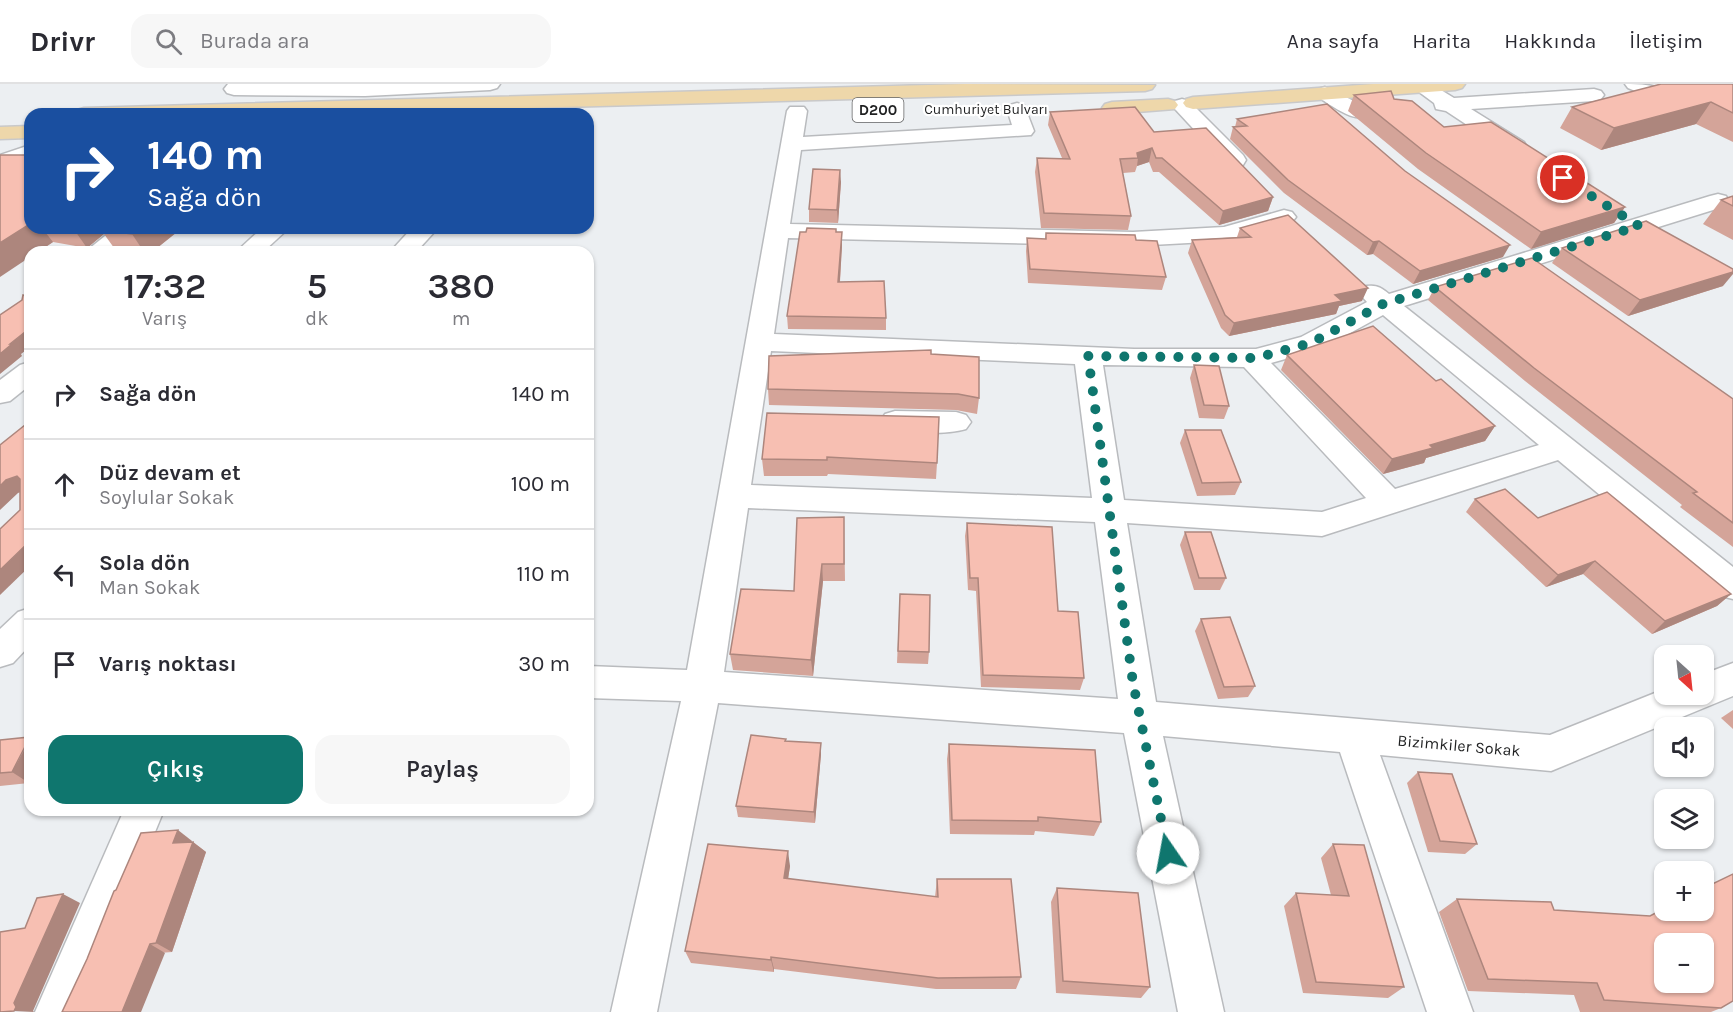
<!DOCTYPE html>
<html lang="tr">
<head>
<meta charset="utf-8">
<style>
	body { margin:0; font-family:Karla,sans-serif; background:#f7f7f7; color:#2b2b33; height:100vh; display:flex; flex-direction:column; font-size:22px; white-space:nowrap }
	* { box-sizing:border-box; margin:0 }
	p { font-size:20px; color:#7c7c81 }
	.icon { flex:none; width:33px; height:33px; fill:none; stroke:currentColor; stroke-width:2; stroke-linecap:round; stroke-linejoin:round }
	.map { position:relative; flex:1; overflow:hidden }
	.details { position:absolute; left:24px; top:162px; width:570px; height:570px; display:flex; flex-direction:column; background:#fff; border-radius:18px; box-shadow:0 2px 4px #0004 }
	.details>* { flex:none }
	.guide { position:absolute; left:24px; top:24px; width:570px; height:126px; border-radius:18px; box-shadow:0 2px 4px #0004; background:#1a4fa0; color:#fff; overflow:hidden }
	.needle { width:39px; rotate:153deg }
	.fabs { position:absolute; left:1654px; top:561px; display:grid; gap:12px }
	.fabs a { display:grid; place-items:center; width:60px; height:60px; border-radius:12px; background:#fff; box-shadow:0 2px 4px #0004; font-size:30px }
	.pin { position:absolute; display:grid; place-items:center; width:51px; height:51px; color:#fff; margin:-26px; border:3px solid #fff; border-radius:50%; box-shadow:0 2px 6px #0007 }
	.me { position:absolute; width:66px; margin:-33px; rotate:348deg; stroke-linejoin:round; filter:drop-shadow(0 0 4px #0008) }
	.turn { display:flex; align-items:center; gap:21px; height:126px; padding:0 24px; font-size:27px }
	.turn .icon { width:78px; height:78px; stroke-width:2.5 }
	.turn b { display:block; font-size:42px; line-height:51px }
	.eta { display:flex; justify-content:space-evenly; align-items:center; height:102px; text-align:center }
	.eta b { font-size:36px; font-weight:600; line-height:42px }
	.cta { display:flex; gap:12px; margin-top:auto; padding:12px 24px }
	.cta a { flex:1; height:69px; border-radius:18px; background:#0f766e; color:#fff; font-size:24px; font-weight:600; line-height:69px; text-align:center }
	.cta a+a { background:#f7f7f7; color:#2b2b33 }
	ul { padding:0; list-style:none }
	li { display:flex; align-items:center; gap:18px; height:90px; padding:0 24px; border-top:2px solid #e1e1e2 }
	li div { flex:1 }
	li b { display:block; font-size:22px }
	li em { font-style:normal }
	header { display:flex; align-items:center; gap:36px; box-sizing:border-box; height:84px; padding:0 30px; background:#fff; border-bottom:2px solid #e1e1e2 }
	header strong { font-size:28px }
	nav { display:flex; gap:33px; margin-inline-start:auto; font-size:21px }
	.search { width:420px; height:54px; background:#f7f7f7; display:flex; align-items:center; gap:15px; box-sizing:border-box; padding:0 21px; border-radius:18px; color:#7c7c81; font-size:22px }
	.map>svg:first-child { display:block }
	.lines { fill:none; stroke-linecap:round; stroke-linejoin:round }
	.minor-casing { stroke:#b9bbbe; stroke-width:3 }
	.major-casing { stroke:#c9c9ca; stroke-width:3 }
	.minor { fill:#fff; fill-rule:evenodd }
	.major { fill:#eed7aa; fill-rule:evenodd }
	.wall { fill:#d4a499 }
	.shaded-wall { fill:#ad867d }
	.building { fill:#f7bfb2; stroke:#ad867d; stroke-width:1.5; fill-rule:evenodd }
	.route { stroke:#0f766e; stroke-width:10; stroke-dasharray:0 18 }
	.labels { text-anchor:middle; stroke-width:4.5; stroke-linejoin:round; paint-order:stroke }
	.far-street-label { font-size:14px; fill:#1f2021; stroke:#fff }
	.shield { fill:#fff; stroke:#626364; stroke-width:1.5 }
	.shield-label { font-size:15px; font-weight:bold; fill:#1f2021 }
	.street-label { font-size:16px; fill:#1f2021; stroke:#fff }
</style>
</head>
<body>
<header>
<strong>Drivr</strong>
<div class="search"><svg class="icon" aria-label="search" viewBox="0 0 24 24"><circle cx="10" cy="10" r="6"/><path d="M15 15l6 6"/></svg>Burada ara</div>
<nav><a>Ana sayfa</a><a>Harita</a><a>Hakkında</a><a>İletişim</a></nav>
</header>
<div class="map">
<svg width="1733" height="928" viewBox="0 0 1733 928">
	<rect width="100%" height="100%" fill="#eceff2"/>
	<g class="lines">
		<defs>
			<g id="minor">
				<path d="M228,0H500L497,4L490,6L365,12L234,11L227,9L224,5Z"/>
				<path d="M1413,0H1431L1454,14L1594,5L1601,7L1604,11L1601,15L1594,17L1471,25L1524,58L1527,63L1524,68L1516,69L1508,68L1446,27L1436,25L1434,19L1411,2Z"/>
				<path d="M1625,0C1639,0 1657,0 1667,9L1664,13H1650L1628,4Z"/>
				<path d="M1325,3L1362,21L1370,23L1373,27C1361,45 1331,21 1318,13L1315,9L1318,5Z"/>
				<path d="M1182,15L1189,17L1243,71L1246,76L1243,81L1235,83L1227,81L1175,25L1172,21L1175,17Z"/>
				<path d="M1017,19L1024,21L1034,47L1031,51L801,66L790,140L1133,148L1224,143L1284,126L1292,128L1296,133L1292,138L1225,157L1133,162L788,154L774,250L1134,265H1256L1301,253L1367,218L1358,208L1362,203C1374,200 1380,202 1389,210L1710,112L1718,110L1726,112L1729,117L1726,122L1404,222L1733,483V515L1721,512L1558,376L1322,452L1127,439L1156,618L1550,651L1665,605V610H1704V590L1733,579V612L1551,687L1380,671L1473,928H1427L1340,668L1163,652L1224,928H1178L1124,649L718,619L657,928H611L681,617L588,614V582L687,586L787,27L790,23H804L807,27L803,53L1012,41L1007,25L1010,21ZM1383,231L1539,361L1395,405L1271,279L1321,265ZM771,267L1075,280L1092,414L751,401ZM1103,281L1244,283L1366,414L1322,428L1124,416ZM748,424L1095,438L1118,615L724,588Z"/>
				<path d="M30,61V74L0,85V71Z"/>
				<path d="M115,144H142L113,168H85Z"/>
				<path d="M262,144H289L263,168H236Z"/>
				<path d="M412,144H438L416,168H390Z"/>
				<path d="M30,278V301L10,317L0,319V296L20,281Z"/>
				<path d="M895,327L956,328L966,331L971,338L966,345C946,351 905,350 885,344L880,337L885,330Z"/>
				<path d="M30,524V561L13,579L0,583V545L18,528Z"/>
				<path d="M124,726H164L81,928H35Z"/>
			</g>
			<g id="major">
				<path d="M965,0L1155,1L1152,5L1145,7L306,30H74L77,26L84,24Z"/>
				<path d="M1373,0H1465L1462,4L1455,6L1193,25L1186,23L1183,19L1186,15L1193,13Z"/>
				<path d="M1168,15L1175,17L1178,21L1175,25L1112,30L1105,28L1102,24L1105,20L1112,18Z"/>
				<path d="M30,42V54L0,55V43Z"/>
			</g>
		</defs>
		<use href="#minor" class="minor-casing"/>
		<use href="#major" class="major-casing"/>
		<use href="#minor" class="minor"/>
		<use href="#major" class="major"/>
	</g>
	<g class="wall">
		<path d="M1733,1V58L1696,40L1601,66L1560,44L1572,23Z"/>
		<path d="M1354,11L1394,15L1444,43L1625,123L1614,139L1531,165L1418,85L1348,27Z"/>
		<path d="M1050,28L1154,48L1273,113L1268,127L1219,141L1159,88H1153L1149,78L1137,82L1135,88L1123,89L1131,132L1128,146L1041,144L1035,88L1037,74H1062L1048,41Z"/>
		<path d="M1237,35L1503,173L1413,200L1373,170L1367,171L1284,109L1230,55L1233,43H1235Z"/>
		<path d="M841,98L838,139L809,138V125Z"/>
		<path d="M1733,112V156L1703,140L1721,116Z"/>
		<path d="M30,144H182L152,168H117L104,150L87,164L53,158L38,168H30Z"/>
		<path d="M1240,144L1362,217L1339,222L1336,230L1229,252L1221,244L1188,169L1192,156L1237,153Z"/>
		<path d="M836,148L842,161L840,198L886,234V246L788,245L787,232Z"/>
		<path d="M1046,149L1166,193L1162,206L1028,199L1026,167L1027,154L1045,155Z"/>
		<path d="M1562,164L1723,202L1628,232L1552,179Z"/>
		<path d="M1435,203L1733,315V463L1680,423L1682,421L1525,297L1428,216Z"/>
		<path d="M931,270L979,314L977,330L956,326L769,321L768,305Z"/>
		<path d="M1287,271L1436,297L1495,342L1485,357L1426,374L1424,379L1383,390L1281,286Z"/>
		<path d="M1194,281L1229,322L1224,335L1199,334L1190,294Z"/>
		<path d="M767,329L937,379L936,395L828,390L827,392H764L762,375Z"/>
		<path d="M1185,346L1241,398L1235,411L1197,412L1180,359Z"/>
		<path d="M1475,415L1538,434L1731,510L1717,522L1652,550L1583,490L1546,503L1466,428Z"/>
		<path d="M844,433L845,497H823L813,592L733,586L730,570L794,507Z"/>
		<path d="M967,439L1058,527L1084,594L1080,606L981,603L976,507L968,506L965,452Z"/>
		<path d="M1185,448L1226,494L1220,506H1194L1180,461Z"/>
		<path d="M900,510L929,568L928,580L897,579Z"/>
		<path d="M1201,535L1255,602L1248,613L1218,615L1195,547Z"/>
		<path d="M1733,626V645L1721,634Z"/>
		<path d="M786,655V657L821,670L815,739L738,733L736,722Z"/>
		<path d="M0,656L29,699L0,702Z"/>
		<path d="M949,660L1101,738L1094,752L1035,747L1034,751L950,750L947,675Z"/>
		<path d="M1418,688L1477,760L1465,770L1428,768L1407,699Z"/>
		<path d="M192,757L191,758H193L206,768L172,868L87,875Z"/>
		<path d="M1333,760L1404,903L1388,914L1303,909L1284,822L1296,809L1331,811L1321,774Z"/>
		<path d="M790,782L788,795L935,813L937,795L1021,893L1016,905H936L774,885V888L691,879L685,867Z"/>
		<path d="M1057,804L1150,903L1141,914L1056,909L1051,818Z"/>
		<path d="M1457,815L1554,826L1721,924L1711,928H1580L1574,911L1468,907L1439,828Z"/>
	</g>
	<g class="shaded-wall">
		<path d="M1711,18L1696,40L1601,66L1614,44Z"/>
		<path d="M1152,64L1149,78L1137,82L1138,74L1137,69Z"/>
		<path d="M840,86L841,98L838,139L837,126Z"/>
		<path d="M1273,113L1268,127L1219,141L1223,127Z"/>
		<path d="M1625,123L1614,139L1531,165L1541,148Z"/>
		<path d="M30,140V144H42L53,158L38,168H30V173L0,193V159Z"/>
		<path d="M73,144H112L101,146L104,150L87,164Z"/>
		<path d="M140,144H182L152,168H144L132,150Z"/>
		<path d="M842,148V161L839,211L838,198Z"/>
		<path d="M1379,157L1373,170L1367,171L1373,158Z"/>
		<path d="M1510,161L1503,173L1413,200L1420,187Z"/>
		<path d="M1733,188V190L1723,202L1628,232L1640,216Z"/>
		<path d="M1368,204L1362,217L1339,222L1336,230L1229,252L1234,239L1335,211Z"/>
		<path d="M30,244V263L21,270L22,272L0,290V270L10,260Z"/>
		<path d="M1495,342L1485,357L1426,374L1424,379L1383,390L1392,375L1430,361Z"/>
		<path d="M17,392L29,405L18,409L0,426V402L6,396Z"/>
		<path d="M30,457V482L0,511V486Z"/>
		<path d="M1595,477L1583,490L1546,503L1558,491Z"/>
		<path d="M822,480L823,497L813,592L811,576Z"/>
		<path d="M1731,510L1717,522L1652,550L1665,537Z"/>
		<path d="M30,655V697L29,699L12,688Z"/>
		<path d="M821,659V670L815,739L814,728Z"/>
		<path d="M178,746L192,757L187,769L173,759Z"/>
		<path d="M193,758L206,768L172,868L156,859Z"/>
		<path d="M788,767L790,782L786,808L784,794Z"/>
		<path d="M63,810L80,819L33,927L34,928L14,927V919Z"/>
		<path d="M150,860L165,869L141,928H122Z"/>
		<path d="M771,873L774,885V888L771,876Z"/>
	</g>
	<g class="building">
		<path d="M1661,0H1732L1733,1V29L1711,18L1614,44L1572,23Z"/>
		<path d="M1391,7L1394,15L1412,17L1444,43L1491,38L1625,123L1541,148L1426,69L1354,11Z"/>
		<path d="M1327,20L1405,87L1510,161L1420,187L1379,157L1373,158L1288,96L1233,43L1247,42L1237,35Z"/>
		<path d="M1135,23L1154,48L1206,44L1273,113L1223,127L1162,74H1156L1152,64L1137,69L1138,74L1120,75L1131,132L1044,129L1037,74L1070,75L1050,28Z"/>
		<path d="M0,71H30V140L0,159Z"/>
		<path d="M813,85L840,86L837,126L809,125Z"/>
		<path d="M1733,112V122L1721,116Z"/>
		<path d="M1288,131L1368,204L1335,211L1342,217L1234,239L1225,231L1192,156L1251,153L1240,144Z"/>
		<path d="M1646,137L1733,185V188L1640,216L1562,164Z"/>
		<path d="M103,144H140L132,150L101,146Z"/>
		<path d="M807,144L836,145V148H842L838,198L884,197L886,234L787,232L800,148H806Z"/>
		<path d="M1046,149L1135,151L1136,156L1157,157L1166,193L1030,185L1027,154L1046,155Z"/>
		<path d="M1532,174L1733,315V439L1693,409L1697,408L1534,284L1435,203Z"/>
		<path d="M23,211L30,213V244L10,260H12L0,270V231L22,216Z"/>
		<path d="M1373,242L1436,297L1441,295L1495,342L1430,361L1433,364L1392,375L1287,271Z"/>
		<path d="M931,266V270L979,273V314L958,310L768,305L769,272Z"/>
		<path d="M1194,281L1219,282L1229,322L1204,321Z"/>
		<path d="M767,329L939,333L937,379L827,373V376L762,375Z"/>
		<path d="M30,337V457L0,486V445L20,426V395L17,392L6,396L0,402V361Z"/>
		<path d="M1185,346H1221L1241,398L1202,399Z"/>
		<path d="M1505,405L1538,434L1607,408L1731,510L1665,537L1595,477L1558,491L1475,415Z"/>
		<path d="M844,433V480H822L811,576L730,570L741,505L794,507L797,434Z"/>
		<path d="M967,439L1052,443L1058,527L1078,528L1084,594L983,591L978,494H970Z"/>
		<path d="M1185,448H1211L1226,494H1199Z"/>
		<path d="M900,510L930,511L929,568L898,567Z"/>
		<path d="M1230,533L1255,602L1224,603L1201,535Z"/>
		<path d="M751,651L786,655L785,657L821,659L814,728L736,722Z"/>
		<path d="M30,653L12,688L0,689V656Z"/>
		<path d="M949,660L1095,666L1101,738L1038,733V737L952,736Z"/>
		<path d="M1418,688L1452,690L1477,760L1440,757Z"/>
		<path d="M178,746L173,759L193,758L156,859L150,860L122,928H62L87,875L114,807L116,806L141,749Z"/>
		<path d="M708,760L788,767L784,794L938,813L937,795H1011L1021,893L938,894L771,873V876L685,867Z"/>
		<path d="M1333,760L1364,761L1404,903L1316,898L1296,809L1349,812Z"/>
		<path d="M1733,790V917L1721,924L1604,916L1597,899L1488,895L1457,815L1551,818L1554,826L1650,832L1665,824V826H1704V804ZM1665,860H1704V898H1665Z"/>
		<path d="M1057,804L1138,809L1150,903L1063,897Z"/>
		<path d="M63,810L14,919L16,923L14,927L0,928V848L25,844L37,814Z"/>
	</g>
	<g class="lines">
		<path class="route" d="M1168,769L1133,599L1088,272L1256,274L1311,259L1383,220L1639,142L1563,94"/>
	</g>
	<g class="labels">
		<g class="far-street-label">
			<text x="986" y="30">Cumhuriyet Bulvarı</text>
		</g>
		<rect class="shield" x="852.5" y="14" width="51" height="24" rx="4.5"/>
		<g class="shield-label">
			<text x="878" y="31">D200</text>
		</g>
		<g class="street-label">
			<text transform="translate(1459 661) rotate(5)" y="6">Bizimkiler Sokak</text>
		</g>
	</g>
</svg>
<div class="fabs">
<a><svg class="needle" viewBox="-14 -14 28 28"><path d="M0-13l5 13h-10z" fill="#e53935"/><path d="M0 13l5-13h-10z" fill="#7c7c81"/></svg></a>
<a><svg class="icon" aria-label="sound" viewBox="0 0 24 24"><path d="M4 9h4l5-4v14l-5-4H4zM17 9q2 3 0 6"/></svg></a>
<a><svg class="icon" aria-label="layers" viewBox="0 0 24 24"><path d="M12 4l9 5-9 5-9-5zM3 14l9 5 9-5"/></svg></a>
<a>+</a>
<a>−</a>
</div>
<div class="pin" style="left:1563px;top:94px;background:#d93025"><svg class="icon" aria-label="arrive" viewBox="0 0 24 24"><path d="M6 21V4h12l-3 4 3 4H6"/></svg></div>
<svg class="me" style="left:1168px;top:769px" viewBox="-20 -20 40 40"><circle r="19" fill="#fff"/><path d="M0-13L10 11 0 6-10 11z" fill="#0f766e"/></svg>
<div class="guide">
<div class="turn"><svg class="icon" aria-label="right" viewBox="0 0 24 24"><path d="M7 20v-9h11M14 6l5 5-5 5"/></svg><div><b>140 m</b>Sağa dön</div></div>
</div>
<section class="details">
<div class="eta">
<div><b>17:32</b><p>Varış</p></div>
<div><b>5</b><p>dk</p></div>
<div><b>380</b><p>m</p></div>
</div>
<ul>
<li><svg class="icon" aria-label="right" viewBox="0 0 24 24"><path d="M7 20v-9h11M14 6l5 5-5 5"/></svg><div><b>Sağa dön</b></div><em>140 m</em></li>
<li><svg class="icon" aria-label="ahead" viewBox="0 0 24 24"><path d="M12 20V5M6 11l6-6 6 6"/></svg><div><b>Düz devam et</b><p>Soylular Sokak</p></div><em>100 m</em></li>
<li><svg class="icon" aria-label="left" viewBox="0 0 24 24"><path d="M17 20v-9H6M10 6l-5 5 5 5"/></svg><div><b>Sola dön</b><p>Man Sokak</p></div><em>110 m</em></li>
<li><svg class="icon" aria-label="arrive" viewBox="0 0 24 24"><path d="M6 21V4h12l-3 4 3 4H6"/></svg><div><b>Varış noktası</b></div><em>30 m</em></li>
</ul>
<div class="cta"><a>Çıkış</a><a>Paylaş</a></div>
</section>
</div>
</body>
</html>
